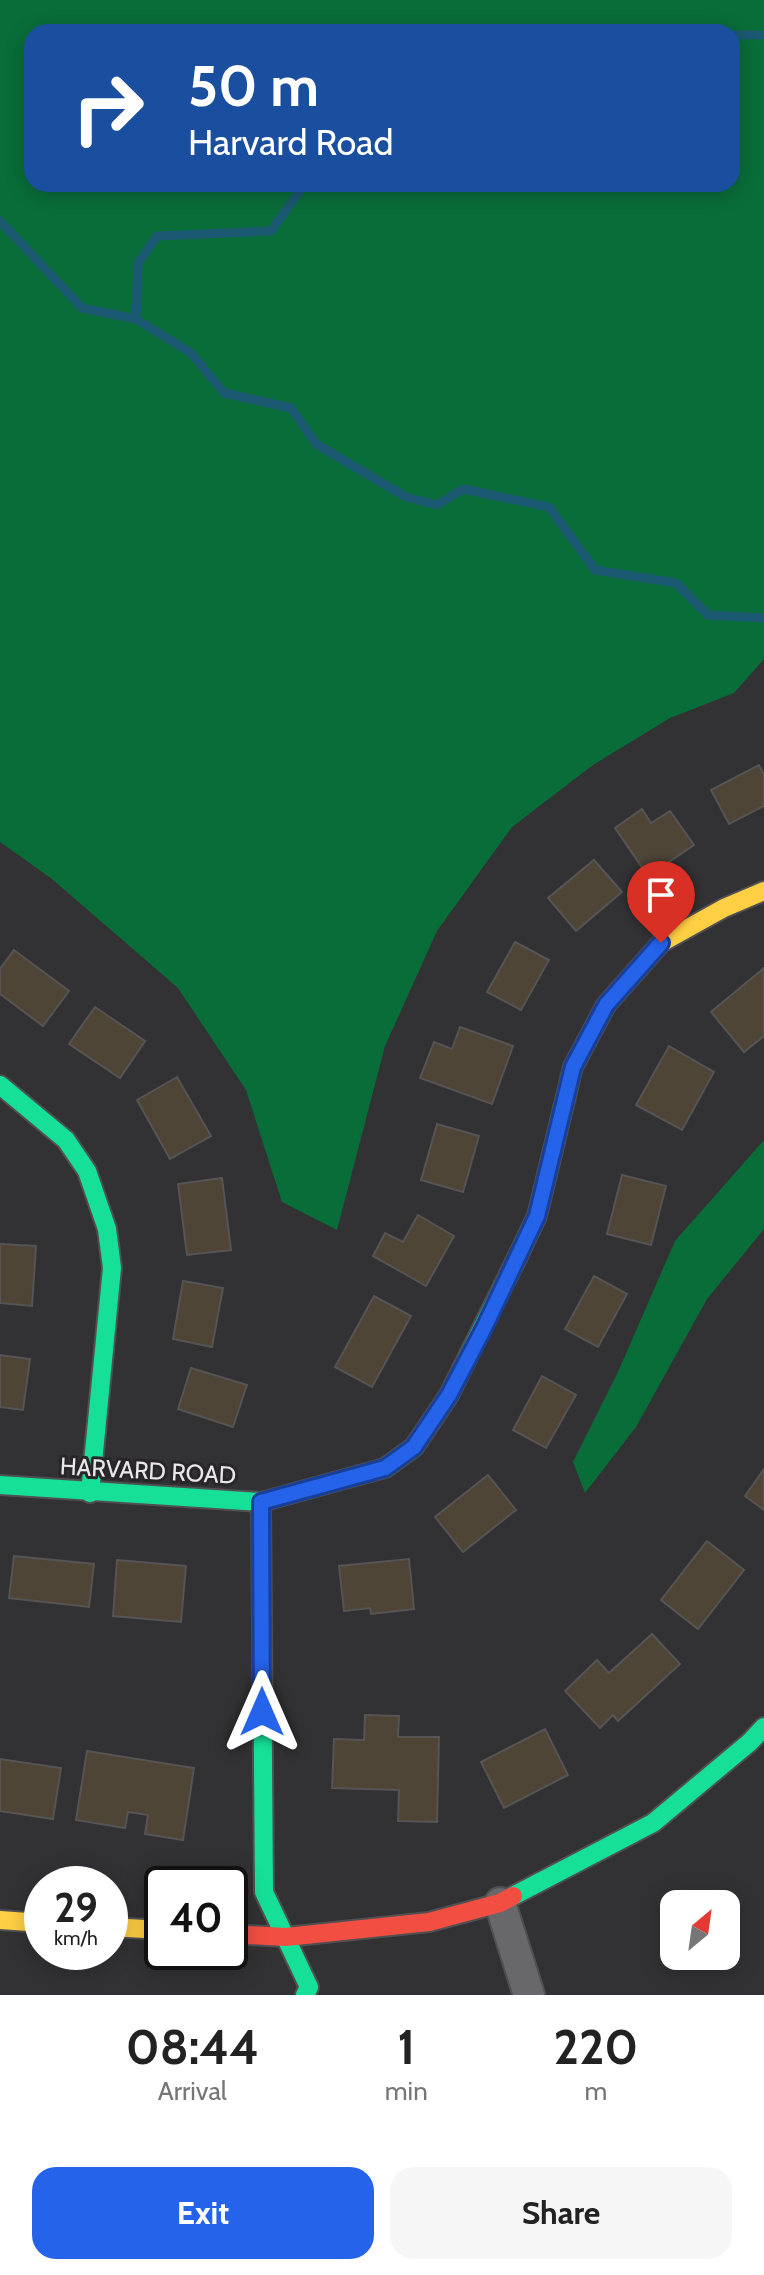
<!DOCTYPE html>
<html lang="en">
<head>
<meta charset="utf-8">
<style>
	body { margin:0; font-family:Cabin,sans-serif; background:#f6f6f6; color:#222; height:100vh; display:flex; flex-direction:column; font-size:30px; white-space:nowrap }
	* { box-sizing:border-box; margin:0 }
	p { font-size:26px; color:#767676 }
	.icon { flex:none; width:44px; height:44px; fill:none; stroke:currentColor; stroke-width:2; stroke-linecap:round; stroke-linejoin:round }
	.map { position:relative; height:1995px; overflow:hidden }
	.panel { display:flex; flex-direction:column; background:#fff; flex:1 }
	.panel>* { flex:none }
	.top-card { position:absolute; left:24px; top:24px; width:716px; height:168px; border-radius:24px; box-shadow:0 4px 20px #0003; background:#1a4fa0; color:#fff; overflow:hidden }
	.needle { width:52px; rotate:29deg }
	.fabs { position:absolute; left:660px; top:1890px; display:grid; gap:16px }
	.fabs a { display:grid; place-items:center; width:80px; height:80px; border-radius:16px; background:#fff; box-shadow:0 4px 20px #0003; font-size:40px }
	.speed { position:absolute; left:24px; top:1866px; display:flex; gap:16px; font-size:40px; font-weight:700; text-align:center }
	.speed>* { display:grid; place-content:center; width:104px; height:104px; border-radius:50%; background:#fff; box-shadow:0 4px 20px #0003; line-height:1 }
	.speed small { font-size:20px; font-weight:400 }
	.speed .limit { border:4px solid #111; border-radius:12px; background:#fff; color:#111 }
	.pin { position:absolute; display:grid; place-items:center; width:68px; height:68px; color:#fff; margin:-82px -34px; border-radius:50% 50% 50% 0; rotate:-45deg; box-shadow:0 0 8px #0007 }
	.pin .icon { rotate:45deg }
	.me { position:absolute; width:88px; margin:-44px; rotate:0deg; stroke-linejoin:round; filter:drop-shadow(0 0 6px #0008) }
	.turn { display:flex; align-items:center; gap:28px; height:168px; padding:0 32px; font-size:36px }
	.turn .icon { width:104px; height:104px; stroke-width:2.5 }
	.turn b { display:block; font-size:56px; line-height:68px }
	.eta { display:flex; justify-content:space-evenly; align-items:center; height:136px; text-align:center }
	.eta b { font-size:48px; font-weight:700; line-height:56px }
	.cta { display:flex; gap:16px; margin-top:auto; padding:16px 32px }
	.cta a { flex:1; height:92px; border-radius:24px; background:#2563eb; color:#fff; font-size:32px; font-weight:700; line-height:92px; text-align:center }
	.cta a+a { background:#f6f6f6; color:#222 }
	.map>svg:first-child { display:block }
	.forest { fill:#096d39; fill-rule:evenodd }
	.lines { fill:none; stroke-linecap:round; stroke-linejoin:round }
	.stream { stroke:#1b5871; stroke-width:9 }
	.building { fill:#4e4537; stroke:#565454; stroke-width:2 }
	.street-casing { stroke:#504f51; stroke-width:34 }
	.fast-casing { stroke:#504f51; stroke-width:22 }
	.slow-casing { stroke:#504f51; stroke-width:22 }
	.jam-casing { stroke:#504f51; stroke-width:22 }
	.street { stroke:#686769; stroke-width:30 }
	.fast { stroke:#16e098; stroke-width:18 }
	.slow { stroke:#ffcf43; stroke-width:18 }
	.jam { stroke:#f24e42; stroke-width:18 }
	.route-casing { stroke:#184099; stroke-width:20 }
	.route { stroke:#2563eb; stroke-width:14 }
	.labels { text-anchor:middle; stroke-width:6; stroke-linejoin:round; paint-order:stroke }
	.street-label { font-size:24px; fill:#eae7ea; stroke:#29262a }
</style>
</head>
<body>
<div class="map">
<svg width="764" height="1995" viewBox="0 0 764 1995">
	<rect width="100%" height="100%" fill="#323133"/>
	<g class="forest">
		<path d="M0,0H764V659L734,693L670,718L593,765L512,827L437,931L385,1046L337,1230L282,1202L246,1090L178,988L52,879L0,842ZM32,32H732V184H32Z"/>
		<path d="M764,1140V1229L707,1299L636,1427L585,1493L573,1462L618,1372L675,1241Z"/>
	</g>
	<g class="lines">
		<g class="stream">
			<path d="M732,35H764"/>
			<path d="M0,221L82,308L136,319L191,353L224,393L291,408L316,444L406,497L437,505L463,489L549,507L595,570L676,583L708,615L764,618"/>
			<path d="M136,319L138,263L157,236L271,231L305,184"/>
		</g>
	</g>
	<g class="building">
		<path d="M759,765L764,775V806L729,824L711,790Z"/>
		<path d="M642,809L651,823L670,811L694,845L648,876L615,828Z"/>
		<path d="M594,860L622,892L576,931L548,898Z"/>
		<path d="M515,942L549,960L521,1010L487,992Z"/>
		<path d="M14,950L69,991L43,1026L0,994V969Z"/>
		<path d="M764,968V1036L744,1052L711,1012Z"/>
		<path d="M95,1007L145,1041L120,1078L69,1044Z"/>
		<path d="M460,1027L513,1046L492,1104L420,1078L434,1042L452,1049Z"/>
		<path d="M669,1046L714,1072L682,1130L636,1105Z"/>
		<path d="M177,1077L211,1136L170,1159L137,1100Z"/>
		<path d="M437,1124L479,1136L463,1192L421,1180Z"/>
		<path d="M622,1175L666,1186L651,1245L607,1234Z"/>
		<path d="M222,1178L231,1250L187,1255L178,1184Z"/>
		<path d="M418,1215L454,1236L426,1286L373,1256L385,1233L403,1242Z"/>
		<path d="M0,1244L36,1246L32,1306L0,1303Z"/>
		<path d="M594,1276L627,1294L598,1347L565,1329Z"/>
		<path d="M183,1281L223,1288L212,1347L173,1339Z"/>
		<path d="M374,1296L411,1316L372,1387L335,1367Z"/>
		<path d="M0,1355L30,1359L23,1410L0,1407Z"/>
		<path d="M191,1368L247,1385L233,1427L178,1409Z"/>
		<path d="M542,1376L576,1395L546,1448L513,1430Z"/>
		<path d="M764,1469V1510L745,1496Z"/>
		<path d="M488,1475L516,1510L463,1552L435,1517Z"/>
		<path d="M707,1541L744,1570L698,1629L661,1600Z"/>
		<path d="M14,1556L94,1564L89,1607L9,1598Z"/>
		<path d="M409,1559L414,1609L371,1614L370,1608L344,1611L339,1566Z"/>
		<path d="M117,1560L186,1566L181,1622L113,1616Z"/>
		<path d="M652,1634L680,1664L618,1721L613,1715L600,1728L565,1691L597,1660L609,1673Z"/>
		<path d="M365,1715L399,1716L398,1737H439L437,1822L398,1821L399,1790L332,1788L334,1739L364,1740Z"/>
		<path d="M545,1729L568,1775L504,1808L481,1762Z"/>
		<path d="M87,1751L194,1768L183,1840L145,1834L148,1815L128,1812L125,1828L76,1820Z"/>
		<path d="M0,1759L61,1768L53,1819L0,1811Z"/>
	</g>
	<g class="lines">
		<defs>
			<path id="street" d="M500,1903L529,1995"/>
			<g id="fast">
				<path d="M0,1085L66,1140L87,1171L107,1229L112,1268L90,1493"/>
				<path d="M0,1485L261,1502L385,1468L414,1447L449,1395L517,1258"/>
				<path d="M261,1502L264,1892L309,1987L305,1995"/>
				<path d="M513,1896L653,1823L750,1742L764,1727"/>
			</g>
			<g id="slow">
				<path d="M517,1258L537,1216L573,1067L606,1005L661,943L724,908L764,891"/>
				<path d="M0,1920L42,1923"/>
				<path d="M110,1927L162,1930"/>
			</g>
			<path id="jam" d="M230,1934L286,1937L429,1922L500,1903L513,1896"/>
		</defs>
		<use href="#street" class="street-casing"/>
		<use href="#fast" class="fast-casing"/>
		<use href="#slow" class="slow-casing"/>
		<use href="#jam" class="jam-casing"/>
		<use href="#street" class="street"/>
		<use href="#fast" class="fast"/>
		<use href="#slow" class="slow"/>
		<use href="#jam" class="jam"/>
	</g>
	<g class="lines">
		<defs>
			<path id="route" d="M262,1712L261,1502L385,1468L414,1447L449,1395L484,1328L537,1216L573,1067L606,1005L661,943"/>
		</defs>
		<use href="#route" class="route-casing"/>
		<use href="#route" class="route"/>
	</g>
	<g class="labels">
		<g class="street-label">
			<text transform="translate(148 1471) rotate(3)" y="8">HARVARD ROAD</text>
		</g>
	</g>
</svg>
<div class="fabs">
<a><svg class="needle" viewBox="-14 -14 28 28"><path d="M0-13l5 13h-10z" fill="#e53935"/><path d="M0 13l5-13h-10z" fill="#767676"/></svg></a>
</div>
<div class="speed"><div>29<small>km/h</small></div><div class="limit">40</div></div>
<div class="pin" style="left:661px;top:943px;background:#d93025"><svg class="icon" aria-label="arrive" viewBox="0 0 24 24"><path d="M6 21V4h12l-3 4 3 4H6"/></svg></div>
<svg class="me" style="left:262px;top:1712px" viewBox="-20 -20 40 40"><path d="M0-17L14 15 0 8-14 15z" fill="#2563eb" stroke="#fff" stroke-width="4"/></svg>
<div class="top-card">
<div class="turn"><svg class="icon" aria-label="right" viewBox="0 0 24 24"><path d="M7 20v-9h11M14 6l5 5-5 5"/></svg><div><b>50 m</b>Harvard Road</div></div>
</div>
</div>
<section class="panel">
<div class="eta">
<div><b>08:44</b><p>Arrival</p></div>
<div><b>1</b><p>min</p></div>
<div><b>220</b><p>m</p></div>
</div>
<div class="cta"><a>Exit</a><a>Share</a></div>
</section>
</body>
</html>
